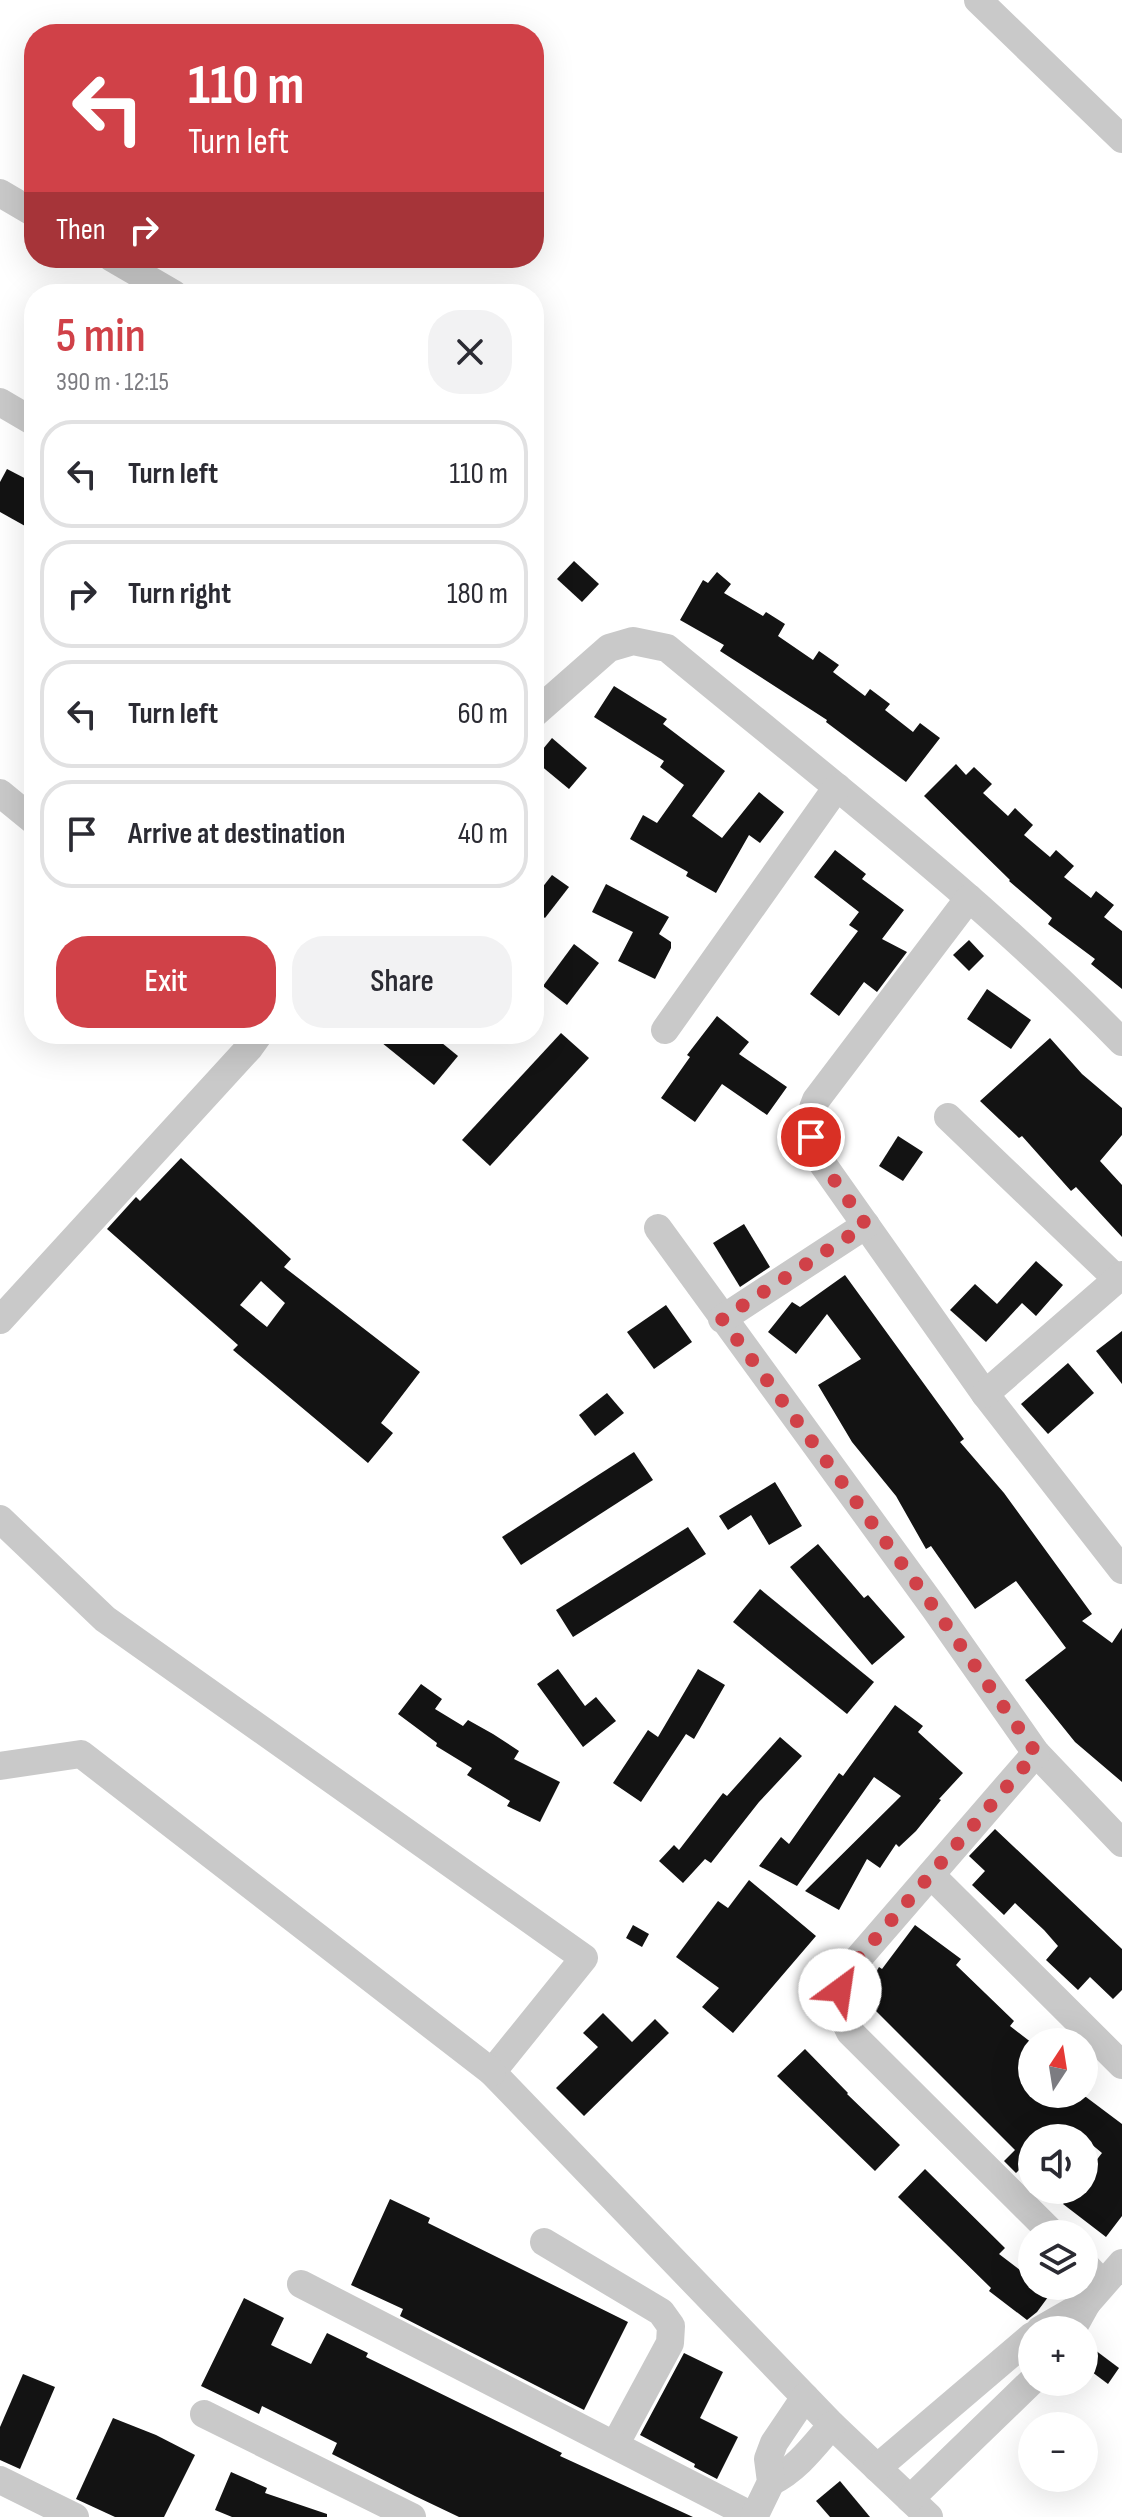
<!DOCTYPE html>
<html lang="en">
<head>
<meta charset="utf-8">
<style>
	body { margin:0; font-family:"Sofia Sans Condensed",sans-serif; background:#f2f2f3; color:#2b2b33; height:100vh; display:flex; flex-direction:column; font-size:30px; white-space:nowrap }
	* { box-sizing:border-box; margin:0 }
	p { font-size:26px; color:#7c7c81 }
	.icon { flex:none; width:44px; height:44px; fill:none; stroke:currentColor; stroke-width:2; stroke-linecap:round; stroke-linejoin:round }
	.map { position:relative; flex:1; overflow:hidden }
	.details { position:absolute; left:24px; top:284px; width:520px; height:760px; display:flex; flex-direction:column; background:#fff; border-radius:32px; box-shadow:0 8px 32px #0002 }
	.details>* { flex:none }
	.top-card { position:absolute; left:24px; top:24px; width:520px; height:244px; border-radius:32px; box-shadow:0 8px 32px #0002; background:#d04148; color:#fff; overflow:hidden }
	.needle { width:52px; rotate:12deg }
	.tools { position:absolute; left:1018px; top:2028px; display:grid; gap:16px }
	.tools a { display:grid; place-items:center; width:80px; height:80px; border-radius:50%; background:#fff; box-shadow:0 8px 32px #0002; font-size:40px }
	.pin { position:absolute; display:grid; place-items:center; width:68px; height:68px; color:#fff; margin:-34px; border:4px solid #fff; border-radius:50%; box-shadow:0 2px 8px #0007 }
	.me { position:absolute; width:88px; margin:-44px; rotate:31deg; stroke-linejoin:round; filter:drop-shadow(0 0 6px #0008) }
	.turn { display:flex; align-items:center; gap:28px; height:168px; padding:0 32px; font-size:36px }
	.turn .icon { width:104px; height:104px; stroke-width:2.5 }
	.turn b { display:block; font-size:56px; line-height:68px }
	.then { display:flex; align-items:center; height:76px; padding:0 32px; background:#0003; gap:16px; font-size:30px }
	.round { display:grid; place-items:center; flex:none; width:84px; height:84px; border-radius:32px; background:#f2f2f3 }
	.headline { display:flex; align-items:center; justify-content:space-between; height:136px; padding:0 32px }
	h1 { font-size:48px; font-weight:600; line-height:60px; color:#d04148 }
	.cta { display:flex; gap:16px; margin-top:auto; padding:16px 32px }
	.cta a { flex:1; height:92px; border-radius:32px; background:#d04148; color:#fff; font-size:32px; font-weight:600; line-height:92px; text-align:center }
	.cta a+a { background:#f2f2f3; color:#2b2b33 }
	ul { padding:0; list-style:none }
	li { display:flex; align-items:center; gap:24px; height:108px; margin:0 16px 12px; padding:0 16px; border:4px solid #e1e1e2; border-radius:32px }
	li div { flex:1 }
	li b { display:block; font-size:30px }
	li em { font-style:normal }
	.map>svg:first-child { display:block }
	.building { fill:#131313; fill-rule:evenodd }
	.lines { fill:none; stroke-linecap:round; stroke-linejoin:round }
	.minor { stroke:#c9c9c9; stroke-width:28 }
	.route { stroke:#d04148; stroke-width:14; stroke-dasharray:0 25.2 }
</style>
</head>
<body>
<div class="map">
<svg width="1122" height="2517" viewBox="0 0 1122 2517">
	<rect width="100%" height="100%" fill="#fff"/>
	<g class="building">
		<path d="M7,469L34,483V531L0,512V482Z"/>
		<path d="M574,561L599,584L582,602L557,579Z"/>
		<path d="M717,572L731,584L724,593L763,616L766,612L785,624L778,636L813,660L819,651L839,665L833,672L865,696L870,689L890,704L885,710L913,732L920,723L940,738L906,782L826,722L827,720L720,651L724,645L680,620L703,580L708,583Z"/>
		<path d="M614,686L667,719L663,724L725,771L692,816L722,838L759,792L784,812L760,843L749,835L716,893L686,876L688,872L630,839L643,815L657,823L684,785L660,767L664,761L594,717Z"/>
		<path d="M552,738L587,768L569,789L534,760Z"/>
		<path d="M956,764L966,775L974,767L992,784L983,793L1008,816L1015,808L1033,825L1024,835L1050,857L1056,850L1074,866L1064,877L1091,898L1096,891L1114,905L1104,917L1122,931V989L1091,964L1095,959L1048,924L1052,918L1009,881L1010,880L924,796Z"/>
		<path d="M835,850L866,874L862,879L904,910L882,939L907,952L877,992L864,982L839,1016L810,994L858,931L849,925L859,912L814,877Z"/>
		<path d="M552,875L569,887L545,918L534,910V898Z"/>
		<path d="M606,884L669,917L659,934L671,942V948L655,979L618,961L633,932L592,912Z"/>
		<path d="M969,940L984,956L969,971L953,955Z"/>
		<path d="M574,944L599,963L567,1005L543,986Z"/>
		<path d="M987,989L1031,1020L1011,1049L967,1019Z"/>
		<path d="M717,1016L749,1042L739,1054L787,1087L767,1115L722,1084L695,1122L661,1098L690,1057L687,1055Z"/>
		<path d="M561,1033L589,1058L490,1166L462,1140Z"/>
		<path d="M371,1034H431L458,1056L434,1085Z"/>
		<path d="M1050,1038L1082,1074L1122,1108V1135L1100,1161L1122,1185V1237L1076,1187L1071,1191L1022,1136L1019,1138L980,1101Z"/>
		<path d="M898,1136L923,1152L903,1181L879,1166Z"/>
		<path d="M181,1158L291,1259L284,1267L420,1372L381,1423L393,1433L368,1463L233,1350L238,1345L107,1229L136,1197L140,1201ZM261,1281L285,1303L267,1327L240,1305Z"/>
		<path d="M744,1224L770,1267L740,1287L713,1243Z"/>
		<path d="M1036,1261L1063,1285L1036,1316L1022,1303L986,1342L950,1310L975,1284L997,1304Z"/>
		<path d="M845,1275L964,1439L960,1442L1004,1493L1092,1614L1082,1621L1112,1643L1122,1628V1782L1075,1742L1025,1680L1066,1648L1016,1581L975,1609L931,1546L926,1549L896,1496L852,1442L818,1385L861,1359L827,1314L796,1354L768,1332L792,1302L800,1307Z"/>
		<path d="M666,1305L692,1342L654,1369L627,1332Z"/>
		<path d="M1122,1331V1384L1096,1351Z"/>
		<path d="M1068,1363L1094,1393L1048,1434L1021,1404Z"/>
		<path d="M607,1393L624,1413L595,1436L579,1415Z"/>
		<path d="M634,1452L653,1480L521,1565L502,1537Z"/>
		<path d="M775,1482L802,1526L769,1545L751,1515L728,1530L719,1516Z"/>
		<path d="M688,1527L706,1554L573,1637L556,1610Z"/>
		<path d="M818,1544L864,1598L868,1595L905,1637L872,1665L790,1567Z"/>
		<path d="M760,1589L874,1682L847,1714L733,1622Z"/>
		<path d="M558,1669L585,1706L596,1697L616,1721L583,1747L537,1684Z"/>
		<path d="M698,1669L725,1685L694,1739L686,1734L641,1802L613,1783L648,1730L658,1737Z"/>
		<path d="M421,1684L442,1699L435,1709L463,1726L468,1720L493,1734L519,1751L514,1759L560,1782L540,1822L507,1806L510,1801L467,1775L472,1768L436,1746L437,1743L398,1714Z"/>
		<path d="M895,1705L923,1726L918,1732L963,1773L939,1799L941,1800L916,1831L899,1847L896,1844L880,1868L867,1859L839,1910L805,1891L901,1796L874,1777L797,1886L759,1866L781,1837L789,1844L839,1773L843,1776Z"/>
		<path d="M780,1737L802,1756L759,1802L711,1863L705,1859L683,1883L659,1861L674,1845L679,1850L723,1793L727,1796Z"/>
		<path d="M995,1829L1122,1949V1990L1113,1999L1090,1977L1078,1990L1046,1960L1058,1946L1044,1930L1015,1903L1004,1915L972,1885L985,1871L969,1856Z"/>
		<path d="M749,1880L816,1936L733,2033L702,2007L719,1988L676,1957L718,1901L728,1908Z"/>
		<path d="M633,1925L649,1934L642,1947L626,1938Z"/>
		<path d="M915,1925L961,1959L956,1965L1014,2021L1010,2026L1032,2043V2094H1082L1122,2124V2216L1106,2237L1063,2204L1074,2190H1084V2176L1102,2153L1084,2138H1032V2167L1027,2162L1016,2173L1004,2161L1015,2150L872,2007L877,2003L863,1995L879,1967L882,1969Z"/>
		<path d="M603,2013L632,2042L655,2019L669,2033L584,2116L556,2088L598,2047L583,2033Z"/>
		<path d="M805,2049L848,2093L847,2094L900,2145L875,2171L777,2076Z"/>
		<path d="M925,2169L1005,2248L999,2254L1032,2279V2286H1042L1051,2293L1037,2312L1027,2320L989,2291L991,2288L898,2197Z"/>
		<path d="M390,2199L430,2218L428,2223L628,2322L584,2410L400,2316L403,2309L351,2285Z"/>
		<path d="M244,2298L284,2318L271,2345L311,2364L327,2333L368,2353L366,2357L562,2453L560,2456L693,2517H459L415,2496L332,2454L337,2443L262,2406L259,2414L201,2386Z"/>
		<path d="M1091,2347L1119,2368L1108,2384L1084,2366V2356Z"/>
		<path d="M684,2353L723,2372L700,2418L738,2437L717,2479L694,2467L695,2464L640,2435Z"/>
		<path d="M23,2374L55,2387L20,2469L0,2460V2427Z"/>
		<path d="M113,2418L156,2435L195,2455L164,2517H115L76,2499Z"/>
		<path d="M231,2472L267,2488L265,2493L327,2514V2517H232L215,2510Z"/>
		<path d="M840,2481L870,2517H830L816,2501Z"/>
	</g>
	<g class="lines">
		<g class="minor">
			<path d="M978,0L1122,139"/>
			<path d="M0,193L34,213"/>
			<path d="M112,258L174,294"/>
			<path d="M0,402L34,422"/>
			<path d="M534,714L609,648L633,641L667,648C821,776 982,898 1122,1042"/>
			<path d="M0,793L34,821"/>
			<path d="M969,898L816,1100C807,1121 810,1131 815,1153L985,1394L1122,1570"/>
			<path d="M665,1030L837,787"/>
			<path d="M948,1117L1117,1279"/>
			<path d="M658,1228L935,1609L1036,1753L1122,1843"/>
			<path d="M722,1319L866,1225"/>
			<path d="M0,1320L249,1048L259,1034"/>
			<path d="M985,1394L1122,1275"/>
			<path d="M0,1519L105,1619L584,1958L492,2072L832,2425L929,2517"/>
			<path d="M1036,1753L850,1968C834,1989 839,2010 850,2032L1053,2234"/>
			<path d="M0,1766L81,1754L492,2072"/>
			<path d="M931,1875L1122,2065"/>
			<path d="M544,2242L661,2312L671,2326L670,2343L615,2445"/>
			<path d="M1084,2264L1102,2283"/>
			<path d="M301,2284L754,2517"/>
			<path d="M1087,2303L1122,2263"/>
			<path d="M1040,2330L1087,2303L1072,2330"/>
			<path d="M204,2414L412,2517"/>
			<path d="M877,2468L1032,2336"/>
			<path d="M0,2480L75,2517"/>
			<path d="M771,2482C797,2469 813,2447 832,2425"/>
			<path d="M910,2499L1032,2381"/>
			<path d="M754,2517L771,2482L768,2459L774,2443L805,2397"/>
		</g>
	</g>
	<g class="lines">
		<path class="route" d="M811,1137L815,1153L866,1225L722,1319L935,1609L1036,1753L850,1968L842,1978L840,1990"/>
	</g>
</svg>
<div class="tools">
<a><svg class="needle" viewBox="-14 -14 28 28"><path d="M0-13l5 13h-10z" fill="#e53935"/><path d="M0 13l5-13h-10z" fill="#7c7c81"/></svg></a>
<a><svg class="icon" aria-label="sound" viewBox="0 0 24 24"><path d="M4 9h4l5-4v14l-5-4H4zM17 9q2 3 0 6"/></svg></a>
<a><svg class="icon" aria-label="layers" viewBox="0 0 24 24"><path d="M12 4l9 5-9 5-9-5zM3 14l9 5 9-5"/></svg></a>
<a>+</a>
<a>−</a>
</div>
<div class="pin" style="left:811px;top:1137px;background:#d93025"><svg class="icon" aria-label="arrive" viewBox="0 0 24 24"><path d="M6 21V4h12l-3 4 3 4H6"/></svg></div>
<svg class="me" style="left:840px;top:1990px" viewBox="-20 -20 40 40"><circle r="19" fill="#fff"/><path d="M0-13L10 11 0 6-10 11z" fill="#d04148"/></svg>
<div class="top-card">
<div class="turn"><svg class="icon" aria-label="left" viewBox="0 0 24 24"><path d="M17 20v-9H6M10 6l-5 5 5 5"/></svg><div><b>110 m</b>Turn left</div></div>
<div class="then">Then<svg class="icon" aria-label="right" viewBox="0 0 24 24"><path d="M7 20v-9h11M14 6l5 5-5 5"/></svg></div>
</div>
<section class="details">
<div class="headline"><div><h1>5 min</h1><p>390 m · 12:15</p></div><a class="round"><svg class="icon" aria-label="close" viewBox="0 0 24 24"><path d="M6 6l12 12M18 6L6 18"/></svg></a></div>
<ul>
<li><svg class="icon" aria-label="left" viewBox="0 0 24 24"><path d="M17 20v-9H6M10 6l-5 5 5 5"/></svg><div><b>Turn left</b></div><em>110 m</em></li>
<li><svg class="icon" aria-label="right" viewBox="0 0 24 24"><path d="M7 20v-9h11M14 6l5 5-5 5"/></svg><div><b>Turn right</b></div><em>180 m</em></li>
<li><svg class="icon" aria-label="left" viewBox="0 0 24 24"><path d="M17 20v-9H6M10 6l-5 5 5 5"/></svg><div><b>Turn left</b></div><em>60 m</em></li>
<li><svg class="icon" aria-label="arrive" viewBox="0 0 24 24"><path d="M6 21V4h12l-3 4 3 4H6"/></svg><div><b>Arrive at destination</b></div><em>40 m</em></li>
</ul>
<div class="cta"><a>Exit</a><a>Share</a></div>
</section>
</div>
</body>
</html>
